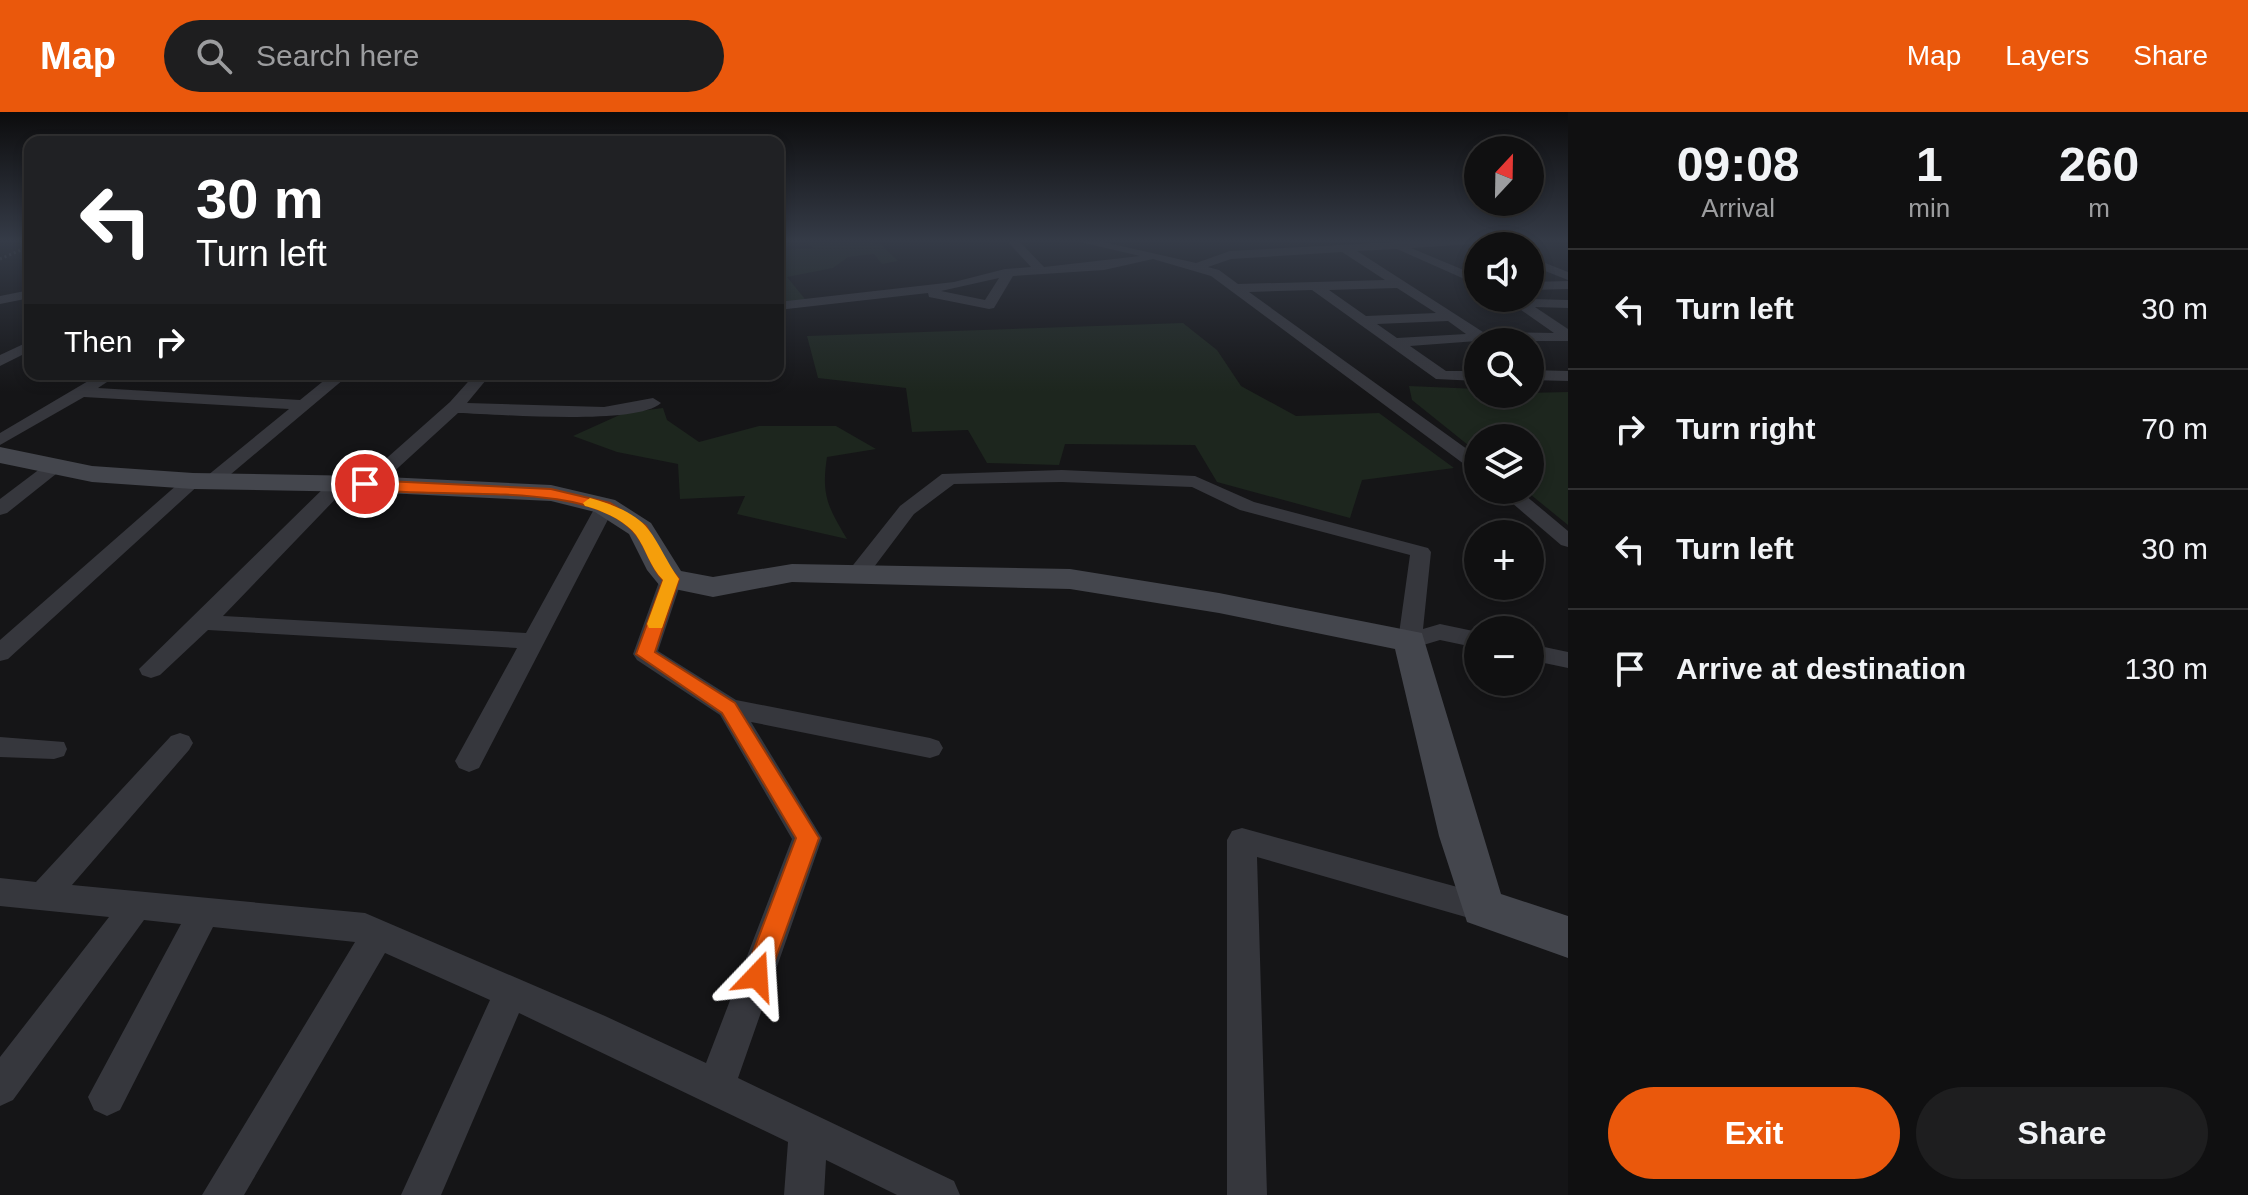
<!DOCTYPE html>
<html lang="en">
<head>
<meta charset="utf-8">
<style>
	body { margin:0; font-family:Arial,sans-serif; background:#1e1e1f; color:#f1f3f6; height:100vh; display:flex; flex-direction:column; font-size:30px; white-space:nowrap }
	* { box-sizing:border-box; margin:0 }
	p { font-size:26px; color:#9c9d9f }
	.icon { flex:none; width:44px; height:44px; fill:none; stroke:currentColor; stroke-width:2; stroke-linecap:round; stroke-linejoin:round }
	.map { position:relative; flex:1; overflow:hidden }
	.drawer { display:flex; flex-direction:column; background:#101011; width:680px }
	.drawer>* { flex:none }
	.top-card { position:absolute; left:24px; top:24px; width:760px; height:244px; border-radius:16px; box-shadow:0 4px 12px #0003,0 0 0 2px #303031; background:#202124; color:#fff; overflow:hidden }
	.needle { width:52px; rotate:22deg }
	.fabs { position:absolute; left:1464px; top:24px; display:grid; gap:16px }
	.fabs a { display:grid; place-items:center; width:80px; height:80px; border-radius:50%; background:#101011; box-shadow:0 4px 12px #0003,0 0 0 2px #303031; font-size:40px }
	.pin { position:absolute; display:grid; place-items:center; width:68px; height:68px; color:#fff; margin:-34px; border:4px solid #fff; border-radius:50%; box-shadow:0 2px 8px #0007 }
	.me { position:absolute; width:88px; margin:-44px; rotate:20deg; stroke-linejoin:round; filter:drop-shadow(0 0 6px #0008) }
	.turn { display:flex; align-items:center; gap:28px; height:168px; padding:0 40px; font-size:36px }
	.turn .icon { width:104px; height:104px; stroke-width:2.5 }
	.turn b { display:block; font-size:56px; line-height:68px }
	.then { display:flex; align-items:center; height:76px; padding:0 40px; background:#0003; gap:16px; font-size:30px }
	.eta { display:flex; justify-content:space-evenly; align-items:center; height:136px; text-align:center }
	.eta b { font-size:48px; font-weight:600; line-height:56px }
	.cta { display:flex; gap:16px; margin-top:auto; padding:16px 40px }
	.cta a { flex:1; height:92px; border-radius:48px; background:#ea580c; color:#fff; font-size:32px; font-weight:600; line-height:92px; text-align:center }
	.cta a+a { background:#1e1e1f; color:#f1f3f6 }
	ul { padding:0; list-style:none }
	li { display:flex; align-items:center; gap:24px; height:120px; padding:0 40px; border-top:2px solid #303031 }
	li div { flex:1 }
	li b { display:block; font-size:30px }
	li em { font-style:normal }
	header { display:flex; align-items:center; gap:48px; box-sizing:border-box; height:112px; padding:0 40px; background:#ea580c; color:#fff }
	header strong { font-size:38px }
	nav { display:flex; gap:44px; margin-inline-start:auto; font-size:28px }
	.search { width:560px; height:72px; background:#1e1e1f; display:flex; align-items:center; gap:20px; box-sizing:border-box; padding:0 28px; border-radius:44px; color:#9c9d9f; font-size:30px }
	main { display:flex; flex:1; min-height:0 }
	.map>svg:first-child { display:block }
	.green { fill:#1d261e }
	.lines { fill:none; stroke-linecap:round; stroke-linejoin:round }
	.path { stroke:#3c3e44; stroke-width:3; stroke-dasharray:2 3; stroke-linecap:butt }
	.street { fill:#36373d; fill-rule:evenodd }
	.secondary { fill:#44464d; fill-rule:evenodd }
	.route { fill:#ea580c; stroke:#983908; stroke-width:2 }
	.slow { fill:#f59e0b }
</style>
</head>
<body>
<header>
<strong>Map</strong>
<div class="search"><svg class="icon" aria-label="search" viewBox="0 0 24 24"><circle cx="10" cy="10" r="6"/><path d="M15 15l6 6"/></svg>Search here</div>
<nav><a>Map</a><a>Layers</a><a>Share</a></nav>
</header>
<main>
<div class="map">
<svg width="1568" height="1083" viewBox="0 0 1568 1083">
	<rect width="100%" height="100%" fill="#151517"/>
	<g class="green">
		<path d="M856,129L880,132L898,149L882,152L874,142L848,145L833,156L787,165L809,192L778,194V132L785,138L814,136L807,130Z"/>
		<path d="M1183,211L1217,238L1241,274L1296,304L1379,301L1454,356L1362,368L1350,406L1217,370L1195,333L1065,332L1059,353L987,351L968,318L912,320L906,276L818,266L807,224Z"/>
		<path d="M1409,274L1478,277V282L1568,280V413L1525,378H1530V326H1478V341L1412,288Z"/>
		<path d="M663,296L667,308L699,330L759,314H836L876,337L827,345C821,383 828,395 847,427L737,402L745,384L680,387L678,352L617,340L573,324L624,301Z"/>
	</g>
	<g class="lines">
		<path class="path" d="M0,147L30,134"/>
		<g class="street">
			<path d="M1007,129H1019L1044,155L1140,144L1076,129H1099L1196,151L1230,139L1414,129H1479L1473,132L1411,136L1478,164V173L1397,137L1357,139L1483,220L1554,221L1504,186L1568,188V196L1535,195L1568,217V229H1477L1410,234L1446,259H1478V269L1436,267L1312,178L1249,180L1478,345V360L1472,358L1211,164L1153,147L1104,158L1013,164L994,196L989,197L929,185L928,181L778,198V190L954,170L1005,157L1031,155ZM1342,140L1385,168L1238,172L1219,158L1208,155L1231,147ZM999,166L985,188L941,179ZM1397,176L1436,201L1366,204L1329,178ZM1448,209L1466,222L1397,226L1377,212Z"/>
			<path d="M1530,145L1568,160V168L1530,153Z"/>
			<path d="M1568,169V177L1530,178V170Z"/>
			<path d="M30,178V186L0,192V184Z"/>
			<path d="M30,229V239L0,254V243Z"/>
			<path d="M1530,258L1568,259V269L1530,268Z"/>
			<path d="M100,262H119L98,276L300,288L332,262H350L218,373L211,375L202,370L8,547L0,549V528L186,365L193,363L202,368L289,297L84,285L0,333V321Z"/>
			<path d="M475,262H491L467,291L604,295L653,286L661,291C636,314 497,302 458,301L376,376H362L360,372L362,368L450,290Z"/>
			<path d="M55,348L64,354L61,358L7,401L0,403V387L49,350Z"/>
			<path d="M1062,358L1195,364L1254,390L1428,436L1431,440L1423,517L1440,512L1478,520V536L1440,528L1410,537L1402,535L1398,529L1410,443L1240,398L1192,375L1062,370L954,372L914,402L865,467L857,469L846,462L900,394L942,362Z"/>
			<path d="M339,366L346,368L348,372L346,376L223,504L526,521L598,390H612L615,394L479,656L469,660L459,656L455,649L517,536L208,518L160,563L151,566L142,563L139,557L332,368Z"/>
			<path d="M1497,378H1519L1568,419V435L1561,433Z"/>
			<path d="M671,460L682,467L658,539L736,588L930,626L939,629L943,636L939,643L930,646L751,610L822,726L738,966L954,1069L960,1083H897L826,1048L824,1083H784L788,1030L519,901L441,1083H401L490,888L385,841L244,1083H202L355,830L213,815L120,998L107,1004L94,998L88,985L181,812L144,808L13,988L0,994V945L109,805L0,794V766L36,770L171,624L180,621L189,624L193,631L189,638L72,773L365,801L605,904L706,951L792,727L720,603L637,548L633,542L660,467Z"/>
			<path d="M1530,532L1568,540V556L1530,548Z"/>
			<path d="M0,625L64,630L67,637L64,644L54,647L0,645Z"/>
			<path d="M1242,716L1483,782L1494,786L1499,796L1494,806L1483,810L1257,745L1267,1083H1227V728L1232,719Z"/>
		</g>
		<path class="secondary" d="M0,335L92,354L193,361L365,364L551,373L615,388L651,411L681,459L713,465L792,452L1070,457L1219,481L1422,521L1501,782L1568,804V846L1467,810L1439,724L1395,537L1219,501L1070,477L792,470L713,485L660,474L647,458L629,422L595,400L551,389L365,380L193,377L92,370L0,351Z"/>
	</g>
	<linearGradient id="sky" x2="0" y2="1"><stop stop-color="#0c0c0d"/><stop offset="0.46" stop-color="#353b47"/><stop offset="1" stop-color="#353b47" stop-opacity="0"/></linearGradient>
	<rect width="1568" height="280" fill="url(#sky)"/>
	<path class="route" d="M365,368L551,377L610,391L646,414L669,455L679,467L655,540L735,591L819,726L766,873L757,877L748,873L744,864L796,726L722,601L636,542L663,468C649,454 647,434 634,420C585,365 429,390 360,375L357,372Z"/>
	<path class="slow" d="M590,386C609,391 636,401 648,417C660,432 667,451 679,467L662,516H649L647,512L663,468C650,455 646,437 636,423C626,409 601,398 585,394L583,391Z"/>
</svg>
<div class="fabs">
<a><svg class="needle" viewBox="-14 -14 28 28"><path d="M0-13l5 13h-10z" fill="#e53935"/><path d="M0 13l5-13h-10z" fill="#9c9d9f"/></svg></a>
<a><svg class="icon" aria-label="sound" viewBox="0 0 24 24"><path d="M4 9h4l5-4v14l-5-4H4zM17 9q2 3 0 6"/></svg></a>
<a><svg class="icon" aria-label="search" viewBox="0 0 24 24"><circle cx="10" cy="10" r="6"/><path d="M15 15l6 6"/></svg></a>
<a><svg class="icon" aria-label="layers" viewBox="0 0 24 24"><path d="M12 4l9 5-9 5-9-5zM3 14l9 5 9-5"/></svg></a>
<a>+</a>
<a>−</a>
</div>
<div class="pin" style="left:365px;top:372px;background:#d93025"><svg class="icon" aria-label="arrive" viewBox="0 0 24 24"><path d="M6 21V4h12l-3 4 3 4H6"/></svg></div>
<svg class="me" style="left:757px;top:864px" viewBox="-20 -20 40 40"><path d="M0-17L14 15 0 8-14 15z" fill="#ea580c" stroke="#fff" stroke-width="4"/></svg>
<div class="top-card">
<div class="turn"><svg class="icon" aria-label="left" viewBox="0 0 24 24"><path d="M17 20v-9H6M10 6l-5 5 5 5"/></svg><div><b>30 m</b>Turn left</div></div>
<div class="then">Then<svg class="icon" aria-label="right" viewBox="0 0 24 24"><path d="M7 20v-9h11M14 6l5 5-5 5"/></svg></div>
</div>
</div>
<section class="drawer">
<div class="eta">
<div><b>09:08</b><p>Arrival</p></div>
<div><b>1</b><p>min</p></div>
<div><b>260</b><p>m</p></div>
</div>
<ul>
<li><svg class="icon" aria-label="left" viewBox="0 0 24 24"><path d="M17 20v-9H6M10 6l-5 5 5 5"/></svg><div><b>Turn left</b></div><em>30 m</em></li>
<li><svg class="icon" aria-label="right" viewBox="0 0 24 24"><path d="M7 20v-9h11M14 6l5 5-5 5"/></svg><div><b>Turn right</b></div><em>70 m</em></li>
<li><svg class="icon" aria-label="left" viewBox="0 0 24 24"><path d="M17 20v-9H6M10 6l-5 5 5 5"/></svg><div><b>Turn left</b></div><em>30 m</em></li>
<li><svg class="icon" aria-label="arrive" viewBox="0 0 24 24"><path d="M6 21V4h12l-3 4 3 4H6"/></svg><div><b>Arrive at destination</b></div><em>130 m</em></li>
</ul>
<div class="cta"><a>Exit</a><a>Share</a></div>
</section>
</main>
</body>
</html>
